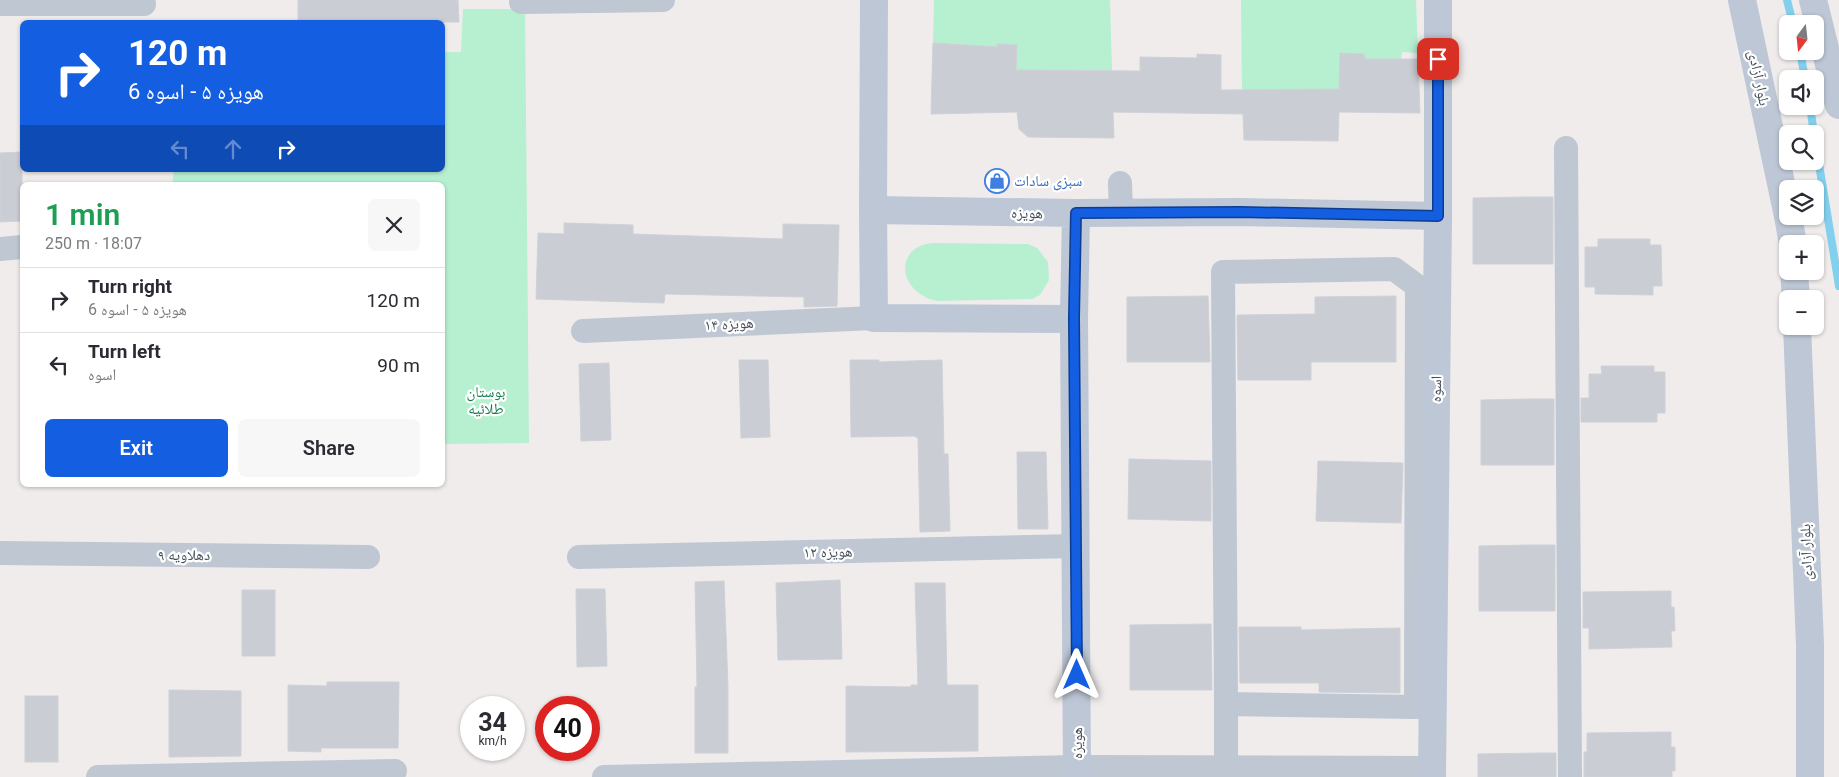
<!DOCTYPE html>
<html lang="en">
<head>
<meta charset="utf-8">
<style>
	body { margin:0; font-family:Roboto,"Noto Naskh Arabic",sans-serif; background:#f7f7f7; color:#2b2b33; height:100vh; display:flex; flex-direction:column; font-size:19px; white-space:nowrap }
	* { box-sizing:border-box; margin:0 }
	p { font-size:16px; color:#7c7c81 }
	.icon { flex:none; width:28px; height:28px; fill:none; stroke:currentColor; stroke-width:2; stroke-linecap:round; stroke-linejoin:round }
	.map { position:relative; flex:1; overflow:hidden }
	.panel { position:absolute; left:20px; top:182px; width:425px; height:305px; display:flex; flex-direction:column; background:#fff; border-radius:8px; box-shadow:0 1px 4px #0004 }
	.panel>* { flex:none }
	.hud { position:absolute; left:20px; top:20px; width:425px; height:152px; border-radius:8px; box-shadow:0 1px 4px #0004; background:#135ee1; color:#fff; overflow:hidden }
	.needle { width:32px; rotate:195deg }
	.controls { position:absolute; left:1779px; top:15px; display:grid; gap:10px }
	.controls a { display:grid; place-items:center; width:45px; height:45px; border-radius:8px; background:#fff; box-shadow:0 1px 4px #0004; font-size:25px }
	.speed { position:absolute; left:460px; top:696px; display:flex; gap:10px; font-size:25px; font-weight:700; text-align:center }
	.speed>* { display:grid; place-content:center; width:65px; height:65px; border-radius:50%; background:#fff; box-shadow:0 1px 4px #0004; line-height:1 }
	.speed small { font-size:12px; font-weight:400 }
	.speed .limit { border:8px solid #d22; background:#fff; color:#111 }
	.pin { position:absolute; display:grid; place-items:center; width:42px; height:42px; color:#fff; margin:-21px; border-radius:10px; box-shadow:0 2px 8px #0006 }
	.me { position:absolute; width:55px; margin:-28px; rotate:0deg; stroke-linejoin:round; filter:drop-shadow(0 0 4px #0008) }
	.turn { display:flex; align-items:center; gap:18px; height:105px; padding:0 25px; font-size:22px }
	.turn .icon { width:65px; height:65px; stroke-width:2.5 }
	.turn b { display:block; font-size:35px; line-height:42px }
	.lanes { display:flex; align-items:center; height:48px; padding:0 25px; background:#0003; justify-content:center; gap:25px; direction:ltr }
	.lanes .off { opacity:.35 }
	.round { display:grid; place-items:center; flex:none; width:52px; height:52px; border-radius:8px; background:#f7f7f7 }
	.headline { display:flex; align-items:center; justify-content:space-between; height:85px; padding:0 25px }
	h1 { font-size:30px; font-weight:600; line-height:38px; color:#1e9e55 }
	.primary-button { display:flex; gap:10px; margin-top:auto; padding:10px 25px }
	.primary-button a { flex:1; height:58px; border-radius:8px; background:#135ee1; color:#fff; font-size:20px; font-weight:600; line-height:58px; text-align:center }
	.primary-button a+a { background:#f7f7f7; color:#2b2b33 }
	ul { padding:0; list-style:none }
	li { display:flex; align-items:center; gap:15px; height:65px; padding:0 25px; border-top:1px solid #e1e1e2 }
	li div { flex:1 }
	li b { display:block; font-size:19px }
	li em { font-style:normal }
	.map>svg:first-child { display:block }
	.green { fill:#b7efd1 }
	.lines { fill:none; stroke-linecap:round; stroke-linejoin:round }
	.stream { stroke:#83d0ee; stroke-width:8 }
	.building { fill:#cbcdd4; stroke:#cfd1d8 }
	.street { stroke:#bec7d2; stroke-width:24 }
	.secondary { stroke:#bdc7d6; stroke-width:28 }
	.route-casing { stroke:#0c3d92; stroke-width:12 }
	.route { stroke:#135ee1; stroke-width:9 }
	.labels { text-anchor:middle; stroke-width:4.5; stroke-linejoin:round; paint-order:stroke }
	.street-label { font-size:15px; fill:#444e59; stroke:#fff }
	.shop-label { font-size:15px; fill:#366cbe; stroke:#fff; text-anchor:start }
	.park-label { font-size:15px; fill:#147c4f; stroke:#fff }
</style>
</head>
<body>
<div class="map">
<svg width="1839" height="777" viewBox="0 0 1839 777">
	<rect width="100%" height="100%" fill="#efeceb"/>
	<g class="green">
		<path d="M934,0H1110L1112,71L1016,70V45H997L996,55L960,45L933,43Z"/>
		<path d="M1241,0H1416L1418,53L1402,52L1401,59H1365L1339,89L1242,90Z"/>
		<path d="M463,9H525L529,443L443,444L442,185H172L174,170H442L443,52H461Z"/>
		<path d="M932,243L1028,244L1037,248L1048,262L1049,280L1040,295L1032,299L937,301C897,292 894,247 932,243Z"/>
	</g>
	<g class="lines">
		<g class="stream">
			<path d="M1787,0L1793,24"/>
			<path d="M1800,51L1805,79"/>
			<path d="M1810,106L1814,134"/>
			<path d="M1815,140L1839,286"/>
		</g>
	</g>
	<g class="building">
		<path d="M298,0H458L459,22H298Z"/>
		<path d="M933,43L997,47V44L1017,45L1016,70L1140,71V57L1197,58V54L1221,55V90L1339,89L1340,53L1364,54L1365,59H1418L1420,113L1339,112L1338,141L1244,140L1243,114L1113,112L1114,138L1028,137L1019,129L1017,112L931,114Z"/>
		<path d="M22,152V221L0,222V153Z"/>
		<path d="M1524,197H1553V264H1473V198Z"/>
		<path d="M564,223L633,225V234L783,239V224L839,225L837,306L804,307V297L665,294L664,303L536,299L538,233L564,234Z"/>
		<path d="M1598,239H1650V245H1661L1662,286H1653V295L1595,294V287H1585V247H1598Z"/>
		<path d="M1208,296L1210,362H1127V297Z"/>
		<path d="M1396,296V362H1311V380H1238L1237,315L1315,314V297Z"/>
		<path d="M739,360H768L770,437L741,438Z"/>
		<path d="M850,360H879V362L942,360L944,454H948L950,531L920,532L918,438L914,436L851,437Z"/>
		<path d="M609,363L611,440L581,441L579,364Z"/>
		<path d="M1601,366H1654V372H1665V413H1657V422H1581V398H1589V374H1602Z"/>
		<path d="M1531,399H1554V465H1481V400Z"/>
		<path d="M1017,452H1046L1048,529H1018Z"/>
		<path d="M1129,459L1211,461V521L1128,519Z"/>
		<path d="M1318,461L1403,463L1401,523L1316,521Z"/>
		<path d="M1530,545H1555V611H1479V546Z"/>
		<path d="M840,580L842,659L778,660L776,583Z"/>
		<path d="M724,581L728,687V753H695V687H697L695,582Z"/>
		<path d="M915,583H945L947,685H978V751L846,752V686L911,687V685H918Z"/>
		<path d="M576,589H605L607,666L577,667Z"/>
		<rect x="242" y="590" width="33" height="66"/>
		<path d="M1671,591V607H1674L1675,631H1671L1672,647L1589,649V628H1583V592Z"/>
		<path d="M1211,624L1212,690H1130V625Z"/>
		<path d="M1239,627H1301V630L1400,628V693L1319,692V683H1240Z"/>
		<path d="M327,682H399L398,748H321V752L288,751V685L327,686Z"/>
		<path d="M169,690L241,691V756L169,757Z"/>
		<rect x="25" y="696" width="33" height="66"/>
		<path d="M1671,732V747H1675V771H1672V777H1584V752H1587V733Z"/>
		<path d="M1539,753H1556V777H1478V754Z"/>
	</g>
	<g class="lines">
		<g class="street">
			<path d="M521,2L663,0"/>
			<path d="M0,4H144"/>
			<path d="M1566,148L1570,777"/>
			<path d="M1120,183L1121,213"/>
			<path d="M0,249L22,247"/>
			<path d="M583,331L874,318"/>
			<path d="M0,553L368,557"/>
			<path d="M579,557L1077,546"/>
			<path d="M1226,704L1416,707L1417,286L1394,269L1223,272L1226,704V768"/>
			<path d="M98,777L395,771"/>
			<path d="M604,777L1077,767L1432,768"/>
		</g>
		<g class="secondary">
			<path d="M1742,0L1788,216"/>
			<path d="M1813,0L1839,105"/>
			<path d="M873,210L874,0"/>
			<path d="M1076,213L1240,212L1438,216"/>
			<path d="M1788,216L1793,244"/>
			<path d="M1794,271L1796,299"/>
			<path d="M1074,319L874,318L873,210L1076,213L1074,319L1077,777"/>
			<path d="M1797,326L1810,645V777"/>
			<path d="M1432,777L1438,216V0"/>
		</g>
	</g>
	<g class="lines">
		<defs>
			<path id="route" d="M1077,675L1074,318L1076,213L1240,212L1438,216V59"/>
		</defs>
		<use href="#route" class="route-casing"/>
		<use href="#route" class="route"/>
	</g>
	<defs>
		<symbol id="shop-ring" viewBox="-11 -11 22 22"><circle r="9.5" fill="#fff" stroke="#3f7fe0" stroke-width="1.5"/><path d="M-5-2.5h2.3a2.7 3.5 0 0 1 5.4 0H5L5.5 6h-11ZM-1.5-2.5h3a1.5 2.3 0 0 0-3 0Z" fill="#3f7fe0"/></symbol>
	</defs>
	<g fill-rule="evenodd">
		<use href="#shop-ring" x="983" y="167" width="28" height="28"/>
	</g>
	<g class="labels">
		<g class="street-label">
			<text transform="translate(1759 78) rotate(78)" y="5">بلوار آزادی</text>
			<text transform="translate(1027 213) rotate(1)" y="5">هویزه</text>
			<text transform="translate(729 324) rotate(-3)" y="5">هویزه ۱۴</text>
			<text transform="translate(1436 389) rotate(-89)" y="5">اسوه</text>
			<text transform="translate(828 552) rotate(-1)" y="5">هویزه ۱۲</text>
			<text transform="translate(1806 552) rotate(-92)" y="5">بلوار آزادی</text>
			<text x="184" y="560">دهلاویه ۹</text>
			<text transform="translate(1077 743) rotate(-90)" y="5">هویزه</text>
		</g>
		<g class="shop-label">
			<text x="1014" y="186">سبزی سادات</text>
		</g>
		<g class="park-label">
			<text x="486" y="397">بوستان<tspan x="486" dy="17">طلائیه</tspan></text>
		</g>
	</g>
</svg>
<div class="controls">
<a><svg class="needle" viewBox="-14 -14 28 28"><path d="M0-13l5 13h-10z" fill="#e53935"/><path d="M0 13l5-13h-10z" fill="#7c7c81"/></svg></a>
<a><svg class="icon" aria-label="sound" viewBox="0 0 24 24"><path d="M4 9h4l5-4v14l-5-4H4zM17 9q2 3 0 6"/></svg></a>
<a><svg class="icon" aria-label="search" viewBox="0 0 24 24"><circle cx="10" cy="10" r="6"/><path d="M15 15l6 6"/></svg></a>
<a><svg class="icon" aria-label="layers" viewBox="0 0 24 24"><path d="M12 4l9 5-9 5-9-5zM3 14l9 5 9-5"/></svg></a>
<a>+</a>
<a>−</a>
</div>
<div class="speed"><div>34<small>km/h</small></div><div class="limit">40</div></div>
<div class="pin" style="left:1438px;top:59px;background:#d93025"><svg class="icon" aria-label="arrive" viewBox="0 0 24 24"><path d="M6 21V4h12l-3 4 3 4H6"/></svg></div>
<svg class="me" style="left:1077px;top:675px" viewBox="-20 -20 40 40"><path d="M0-17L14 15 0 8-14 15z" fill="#135ee1" stroke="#fff" stroke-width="4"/></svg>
<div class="hud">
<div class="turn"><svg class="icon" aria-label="right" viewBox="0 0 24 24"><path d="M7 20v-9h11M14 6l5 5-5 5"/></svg><div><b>120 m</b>هویزه ۵ - اسوه 6</div></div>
<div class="lanes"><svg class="icon off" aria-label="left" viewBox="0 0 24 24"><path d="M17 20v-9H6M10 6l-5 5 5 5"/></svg><svg class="icon off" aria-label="ahead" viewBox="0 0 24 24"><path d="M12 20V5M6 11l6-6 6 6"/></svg><svg class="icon" aria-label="right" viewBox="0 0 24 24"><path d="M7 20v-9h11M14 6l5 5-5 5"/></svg></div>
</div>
<section class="panel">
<div class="headline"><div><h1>1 min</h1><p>250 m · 18:07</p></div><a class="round"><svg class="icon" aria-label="close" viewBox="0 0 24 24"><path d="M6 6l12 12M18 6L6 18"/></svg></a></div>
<ul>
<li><svg class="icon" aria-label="right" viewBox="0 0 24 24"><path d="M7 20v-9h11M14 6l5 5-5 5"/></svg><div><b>Turn right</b><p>هویزه ۵ - اسوه 6</p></div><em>120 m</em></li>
<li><svg class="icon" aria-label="left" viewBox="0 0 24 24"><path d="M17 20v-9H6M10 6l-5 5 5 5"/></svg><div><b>Turn left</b><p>اسوه</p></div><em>90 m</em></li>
</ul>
<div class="primary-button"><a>Exit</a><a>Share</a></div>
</section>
</div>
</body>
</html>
